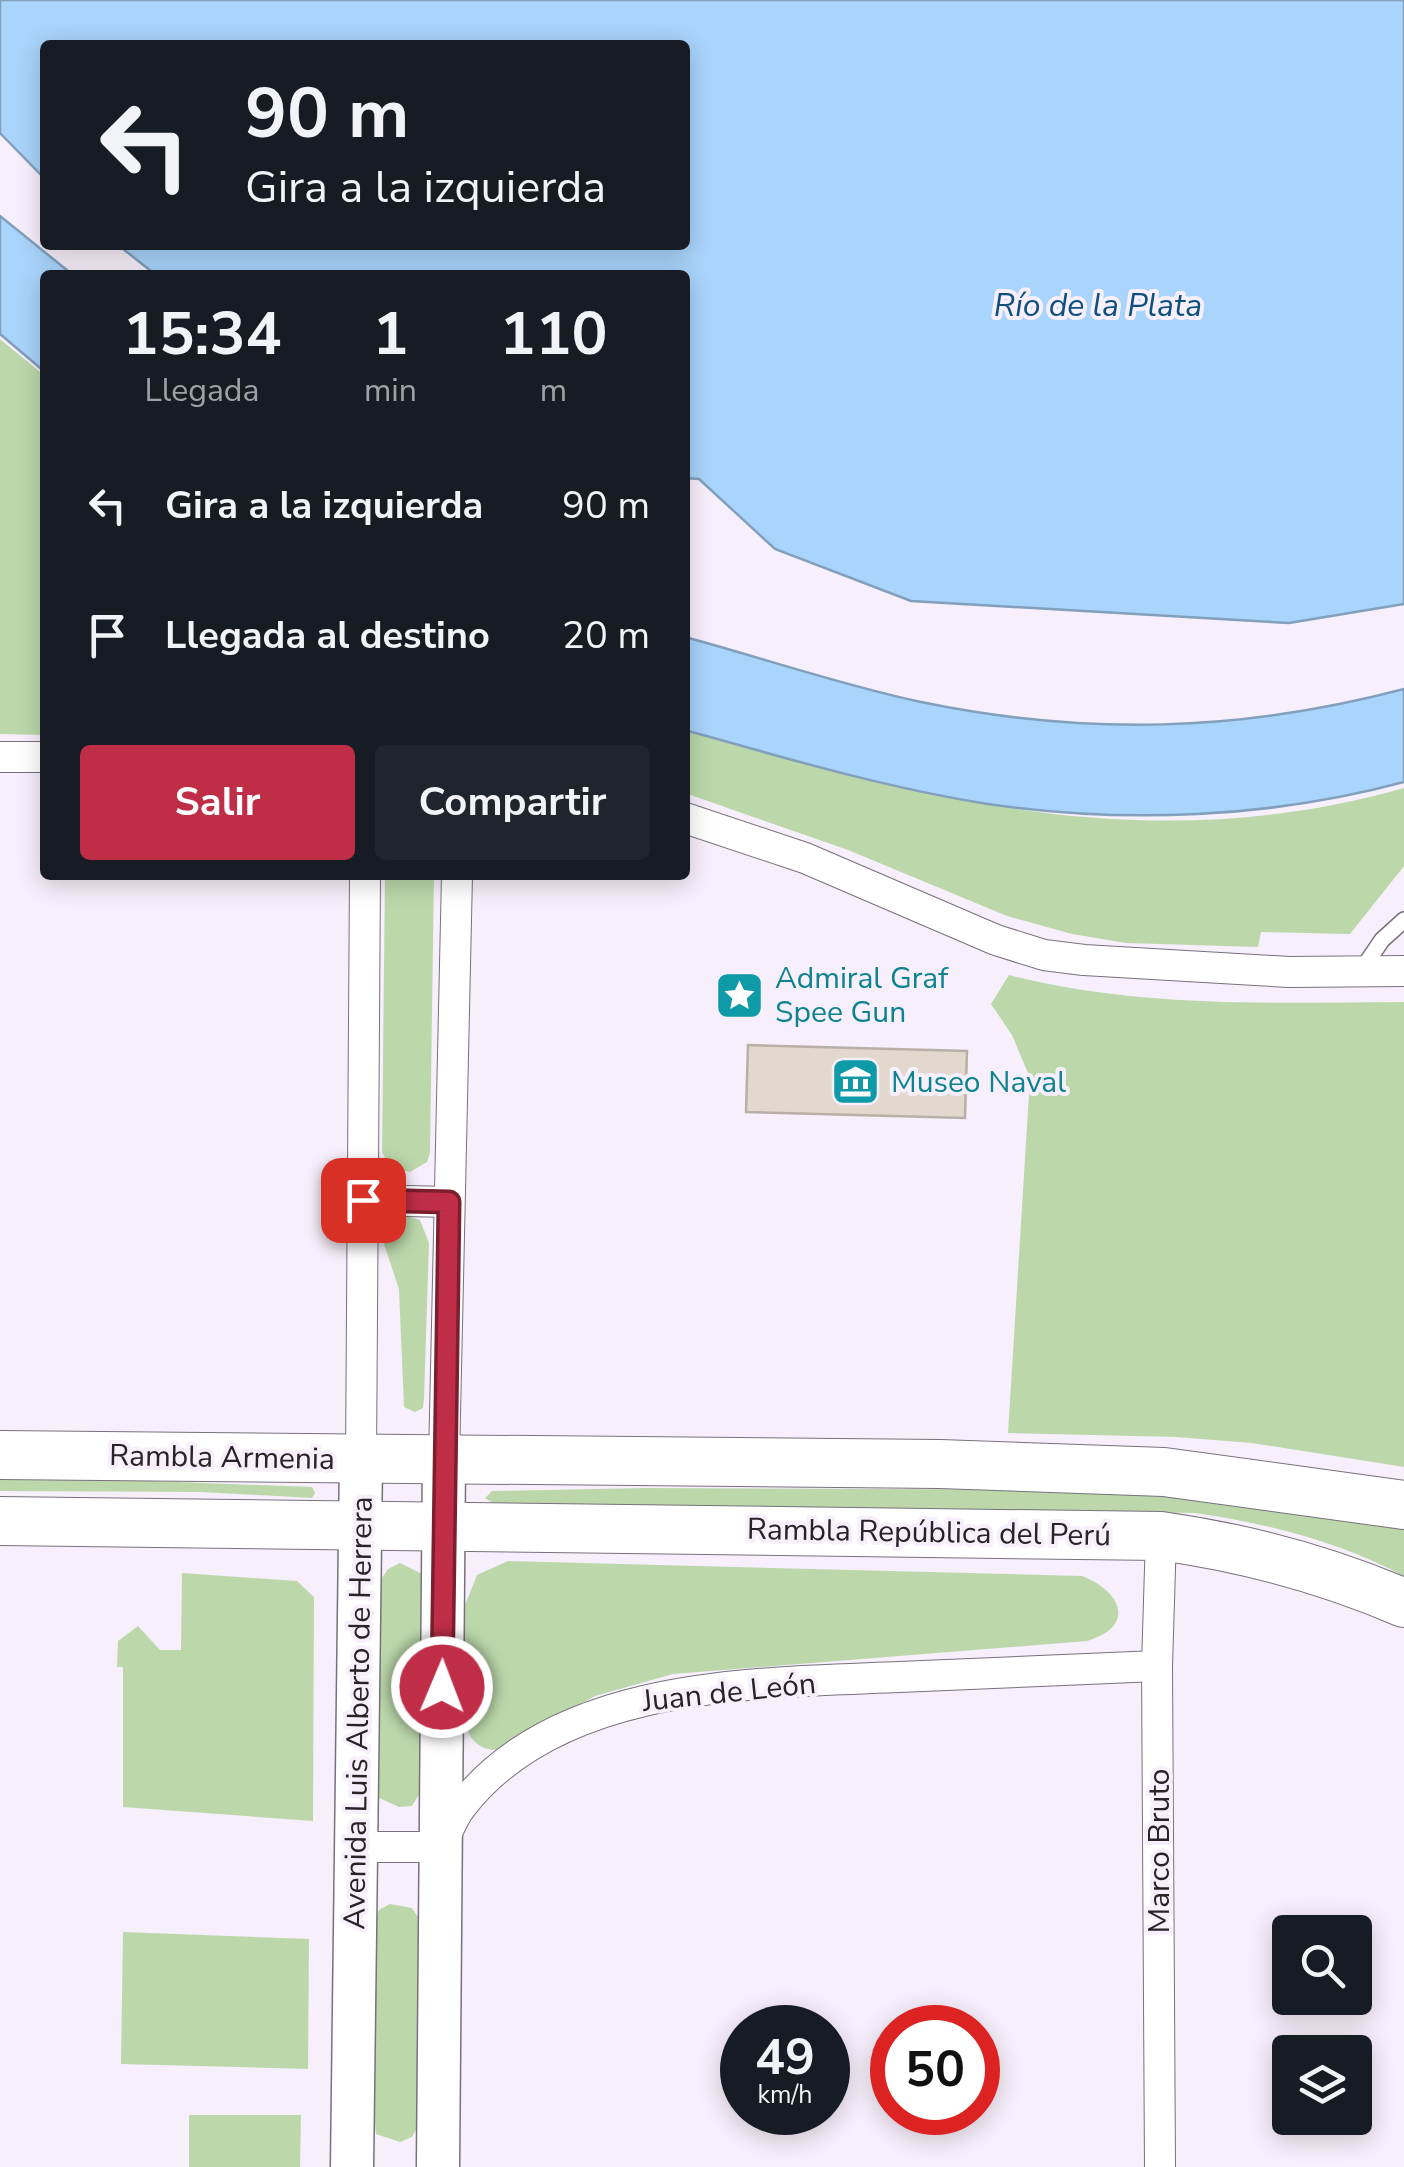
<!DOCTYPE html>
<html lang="es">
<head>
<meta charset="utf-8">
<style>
	body { margin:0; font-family:"Nunito Sans",sans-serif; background:#20242c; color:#f1f3f6; height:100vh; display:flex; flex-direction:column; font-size:38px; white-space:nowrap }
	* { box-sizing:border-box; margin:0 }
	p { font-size:32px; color:#9ea1a6 }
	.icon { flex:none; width:55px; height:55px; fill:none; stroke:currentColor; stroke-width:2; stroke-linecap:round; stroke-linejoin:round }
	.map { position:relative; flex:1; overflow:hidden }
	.drawer { position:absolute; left:40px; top:270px; width:650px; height:610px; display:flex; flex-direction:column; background:#171b24; border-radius:10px; box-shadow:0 5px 25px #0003 }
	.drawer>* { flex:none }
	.hud { position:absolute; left:40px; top:40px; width:650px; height:210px; border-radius:10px; box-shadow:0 5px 25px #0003; background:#171b24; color:#f1f3f6; overflow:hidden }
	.buttons { position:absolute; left:1272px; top:1915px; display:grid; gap:20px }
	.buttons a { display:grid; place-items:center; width:100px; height:100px; border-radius:10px; background:#171b24; box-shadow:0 5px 25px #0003; font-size:50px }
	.speed { position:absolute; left:720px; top:2005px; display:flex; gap:20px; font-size:50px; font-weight:700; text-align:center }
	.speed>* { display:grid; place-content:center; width:130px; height:130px; border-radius:50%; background:#171b24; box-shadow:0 5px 25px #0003; line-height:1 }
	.speed small { font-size:25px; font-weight:400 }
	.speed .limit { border:15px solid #d22; background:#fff; color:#111 }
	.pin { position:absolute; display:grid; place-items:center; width:85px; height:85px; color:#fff; margin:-42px; border-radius:20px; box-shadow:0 5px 15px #0006 }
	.me { position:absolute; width:110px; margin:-55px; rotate:1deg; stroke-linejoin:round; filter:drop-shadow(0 0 8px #0008) }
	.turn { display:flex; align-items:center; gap:35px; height:210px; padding:0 40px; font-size:45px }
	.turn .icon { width:130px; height:130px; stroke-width:2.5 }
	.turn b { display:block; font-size:70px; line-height:85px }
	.eta { display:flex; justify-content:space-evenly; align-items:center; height:170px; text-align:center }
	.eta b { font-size:60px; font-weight:700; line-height:70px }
	.cta { display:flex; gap:20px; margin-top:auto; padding:20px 40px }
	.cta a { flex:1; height:115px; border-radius:10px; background:#bf2e46; color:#fff; font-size:40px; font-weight:700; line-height:115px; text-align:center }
	.cta a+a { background:#20242c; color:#f1f3f6 }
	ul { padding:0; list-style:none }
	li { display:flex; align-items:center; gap:30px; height:130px; padding:0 40px }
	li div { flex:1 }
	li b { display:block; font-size:38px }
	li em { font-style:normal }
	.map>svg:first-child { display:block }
	.green { fill:#bcd8ab }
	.water { fill:#a9d4fb; stroke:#829fbc; stroke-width:2.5 }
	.building { fill:#e2d8cd; stroke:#b9b0a5; stroke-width:2.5 }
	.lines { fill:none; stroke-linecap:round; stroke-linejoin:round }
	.lane-casing { stroke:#78717b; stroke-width:18 }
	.street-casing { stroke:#78717b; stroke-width:32 }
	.secondary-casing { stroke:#78717b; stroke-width:45 }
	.primary-casing { stroke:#78717b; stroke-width:50 }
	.lane { stroke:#fff; stroke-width:15 }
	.street { stroke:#fff; stroke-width:30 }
	.secondary { stroke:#fff; stroke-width:42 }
	.primary { stroke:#fff; stroke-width:48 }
	.route-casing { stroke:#7c1e2e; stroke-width:25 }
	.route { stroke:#bf2e46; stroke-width:18 }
	.labels { text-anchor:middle; stroke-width:8; stroke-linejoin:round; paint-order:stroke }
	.culture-label { font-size:30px; fill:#0d838f; stroke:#f7effb; text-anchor:start }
	.street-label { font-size:30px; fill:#272328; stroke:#f7effb }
	.water-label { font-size:32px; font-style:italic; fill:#0d4f7f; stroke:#f7effb }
</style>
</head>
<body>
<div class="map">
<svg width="1404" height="2167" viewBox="0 0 1404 2167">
	<rect width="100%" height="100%" fill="#f7effb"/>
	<g class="green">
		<path d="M0,339L45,376V735L0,734Z"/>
		<path d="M685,731C931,800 1149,860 1404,788V866L1350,934L1261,932L1258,947L1126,943L1072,934L1007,916L848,850L685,793Z"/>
		<path d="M385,875H434L430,1153L427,1162L410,1172L390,1167L382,1152Z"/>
		<path d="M1009,975C1138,1008 1272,1003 1404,1002V1467L1252,1443L1176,1437L1008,1433L1030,1078L1012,1035L991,1004Z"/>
		<path d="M399,1214L420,1220L429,1243L424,1399L423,1408L415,1412L404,1407L399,1289L384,1244L386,1226Z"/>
		<path d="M73,1478L312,1487L315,1493L312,1498L201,1492L0,1491V1479Z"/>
		<path d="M646,1488L1155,1490L1404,1525V1576C1337,1541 1269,1524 1195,1513L493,1503L485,1498L492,1491Z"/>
		<path d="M508,1561L1082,1576C1121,1591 1137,1626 1087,1641L673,1674L595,1696L495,1750C477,1749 469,1738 464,1721L465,1605L477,1575Z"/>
		<path d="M400,1563L422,1574L423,1788L412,1806L399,1807L379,1798L376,1786L379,1582L388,1569Z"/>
		<path d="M182,1573L297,1581L314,1597L313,1821L123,1807V1667H117L118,1641L138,1626L160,1650H181Z"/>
		<path d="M390,1904L412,1908L423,1925L417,2128L412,2137L400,2142L376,2134L374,2117V1921L379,1910Z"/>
		<path d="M123,1932L309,1939L308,2069L121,2064Z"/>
		<path d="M189,2115H301L300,2167H189Z"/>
	</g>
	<g class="water">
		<path d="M0,0H1404V604L1289,623L911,601L775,549L699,479L685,478V275H156L118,245H685V45H45V179L0,133Z"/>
		<path d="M0,216L73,275H45V372L0,334Z"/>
		<path d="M685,637C763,658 841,685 921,702C1086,736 1241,732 1404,689V782C1271,818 1125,824 988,804C886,788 785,758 685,730Z"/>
	</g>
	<path class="building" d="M748,1045L967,1051L965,1118L746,1112Z"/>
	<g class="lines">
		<defs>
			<path id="lane" d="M1361,971L1382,940L1404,920"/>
			<g id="street">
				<path d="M0,757H45"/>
				<path d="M685,818L805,858L996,940L1044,955L1084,960L1289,972L1404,971"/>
				<path d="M363,1200L449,1202"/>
				<path d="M361,1460L365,875"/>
				<path d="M444,1460L457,875"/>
				<path d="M357,1847H441C447,1834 452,1818 461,1807C557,1681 756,1683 899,1677C985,1673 1071,1670 1157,1666"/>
				<path d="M1160,2167L1157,1666L1161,1536"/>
			</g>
			<g id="secondary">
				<path d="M352,2167L361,1460"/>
				<path d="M438,2167L444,1460"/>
			</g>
			<g id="primary">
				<path d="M0,1455L940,1464L1164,1472L1404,1505"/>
				<path d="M0,1521L1161,1536C1246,1548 1325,1569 1404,1603"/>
			</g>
		</defs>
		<use href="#lane" class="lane-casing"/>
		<use href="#street" class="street-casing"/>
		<use href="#secondary" class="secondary-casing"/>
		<use href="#primary" class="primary-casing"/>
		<use href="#lane" class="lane"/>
		<use href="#street" class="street"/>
		<use href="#secondary" class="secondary"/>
		<use href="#primary" class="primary"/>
	</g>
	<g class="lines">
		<defs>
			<path id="route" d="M363,1200L449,1202L442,1687"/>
		</defs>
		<use href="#route" class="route-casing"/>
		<use href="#route" class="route"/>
	</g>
	<defs>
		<symbol id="sight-square" viewBox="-11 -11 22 22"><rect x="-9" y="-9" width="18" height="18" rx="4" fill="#0f9aa8" stroke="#f7effb"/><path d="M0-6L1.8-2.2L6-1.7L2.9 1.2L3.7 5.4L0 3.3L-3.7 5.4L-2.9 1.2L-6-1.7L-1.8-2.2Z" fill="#fff"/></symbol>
		<symbol id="museum-square" viewBox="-11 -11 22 22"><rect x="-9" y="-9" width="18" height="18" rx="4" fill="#0f9aa8" stroke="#f7effb"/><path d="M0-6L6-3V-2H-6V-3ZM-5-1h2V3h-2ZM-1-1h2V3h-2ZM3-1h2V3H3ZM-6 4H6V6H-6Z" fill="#fff"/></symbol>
	</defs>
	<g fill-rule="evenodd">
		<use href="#sight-square" x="712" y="968" width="55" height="55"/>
		<use href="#museum-square" x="828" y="1054" width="55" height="55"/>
	</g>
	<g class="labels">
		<g class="culture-label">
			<text x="775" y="988">Admiral Graf<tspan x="775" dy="34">Spee Gun</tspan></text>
			<text x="891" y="1092">Museo Naval</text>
		</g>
		<g class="street-label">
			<text transform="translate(222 1457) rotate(1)" y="10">Rambla Armenia</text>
			<text transform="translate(929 1532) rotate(1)" y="10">Rambla República del Perú</text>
			<text transform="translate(729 1692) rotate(-6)" y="10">Juan de León</text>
			<text transform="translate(358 1713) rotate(-89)" y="10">Avenida Luis Alberto de Herrera</text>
			<text transform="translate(1159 1851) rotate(-90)" y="10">Marco Bruto</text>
		</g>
		<g class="water-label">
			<text x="1098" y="316">Río de la Plata</text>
		</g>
	</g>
</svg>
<div class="buttons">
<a><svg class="icon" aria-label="search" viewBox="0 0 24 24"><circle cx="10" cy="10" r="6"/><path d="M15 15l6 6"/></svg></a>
<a><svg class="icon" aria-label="layers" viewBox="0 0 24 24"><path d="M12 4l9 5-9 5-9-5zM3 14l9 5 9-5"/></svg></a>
</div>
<div class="speed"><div>49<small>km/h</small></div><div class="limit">50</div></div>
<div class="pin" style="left:363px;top:1200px;background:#d93025"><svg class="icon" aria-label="arrive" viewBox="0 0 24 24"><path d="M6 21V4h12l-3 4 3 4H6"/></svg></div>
<svg class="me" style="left:442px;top:1687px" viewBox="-20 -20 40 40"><circle r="17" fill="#bf2e46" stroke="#fff" stroke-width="3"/><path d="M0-11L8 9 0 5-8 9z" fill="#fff"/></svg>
<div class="hud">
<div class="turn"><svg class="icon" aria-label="left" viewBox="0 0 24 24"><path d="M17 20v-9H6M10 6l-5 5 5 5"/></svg><div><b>90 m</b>Gira a la izquierda</div></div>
</div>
<section class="drawer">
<div class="eta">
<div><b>15:34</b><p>Llegada</p></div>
<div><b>1</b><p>min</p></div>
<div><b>110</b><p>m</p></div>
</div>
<ul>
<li><svg class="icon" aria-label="left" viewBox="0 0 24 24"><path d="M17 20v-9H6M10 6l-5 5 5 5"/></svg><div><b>Gira a la izquierda</b></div><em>90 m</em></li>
<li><svg class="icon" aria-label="arrive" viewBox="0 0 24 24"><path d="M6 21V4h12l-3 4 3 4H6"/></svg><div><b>Llegada al destino</b></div><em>20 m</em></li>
</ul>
<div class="cta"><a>Salir</a><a>Compartir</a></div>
</section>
</div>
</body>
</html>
